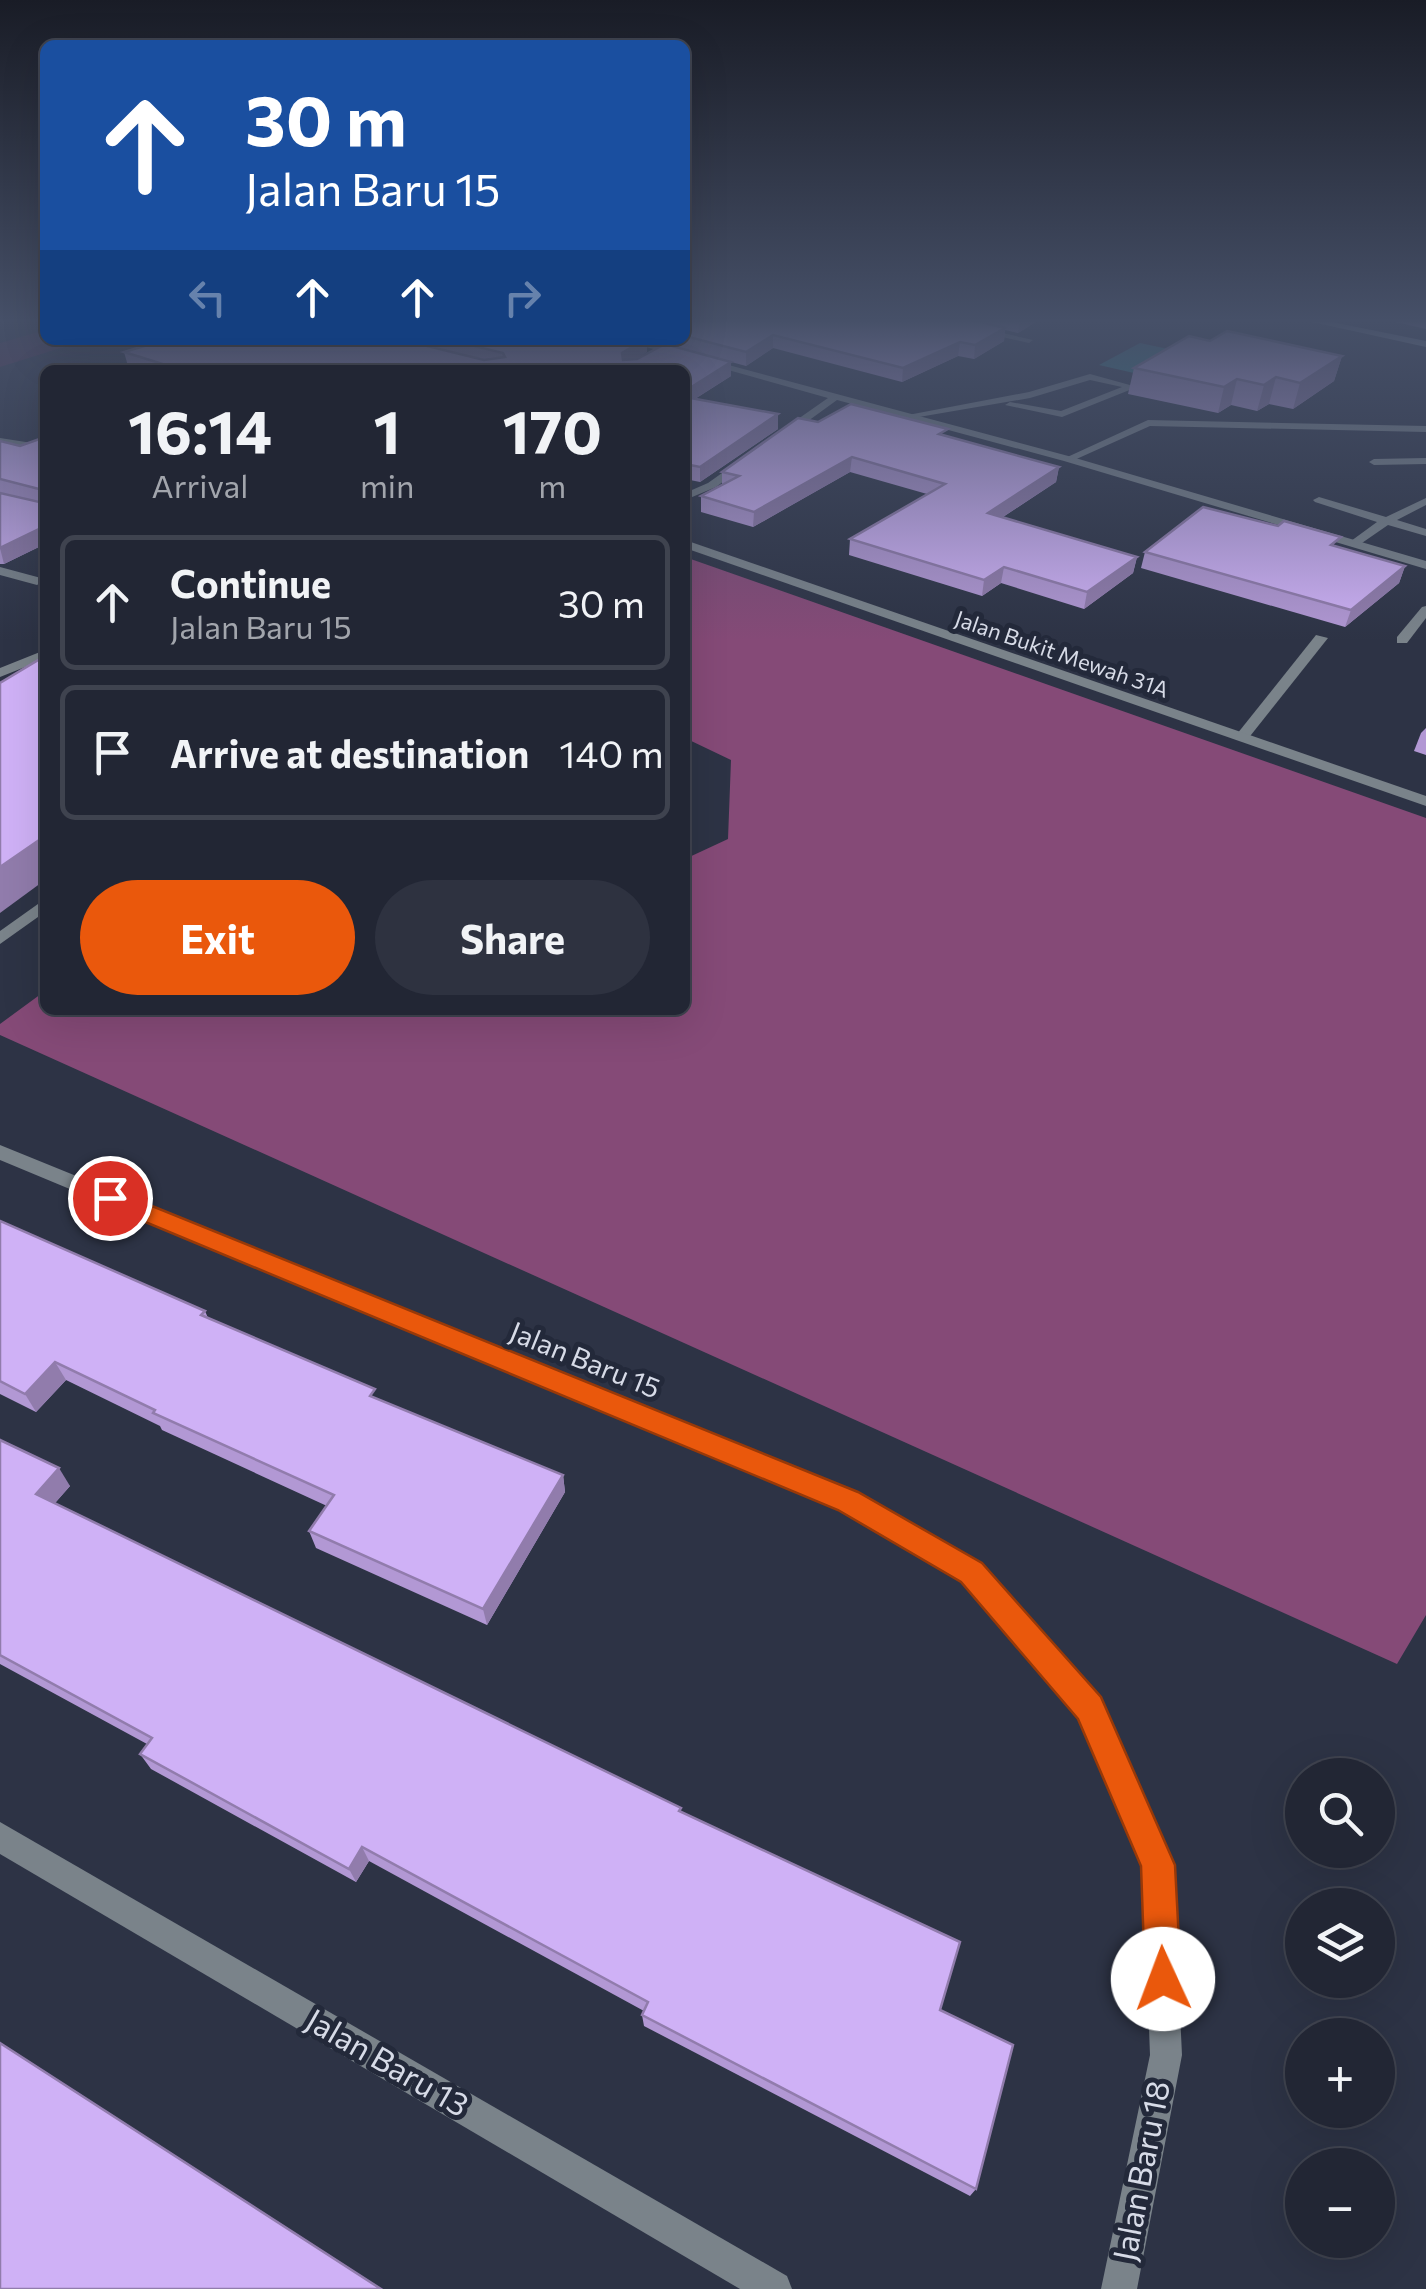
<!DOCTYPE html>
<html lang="en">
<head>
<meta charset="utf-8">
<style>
	body { margin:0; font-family:Commissioner,sans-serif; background:#2e3240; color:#f1f3f6; height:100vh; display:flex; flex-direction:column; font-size:38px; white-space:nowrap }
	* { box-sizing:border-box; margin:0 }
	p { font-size:32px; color:#a2a5ac }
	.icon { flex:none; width:55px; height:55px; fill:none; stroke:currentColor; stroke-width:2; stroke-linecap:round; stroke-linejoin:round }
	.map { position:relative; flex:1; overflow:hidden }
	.details { position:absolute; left:40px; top:365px; width:650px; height:650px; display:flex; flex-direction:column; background:#222634; border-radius:15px; box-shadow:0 10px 40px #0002,0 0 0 2px #3f434f }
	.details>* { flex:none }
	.banner { position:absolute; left:40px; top:40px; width:650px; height:305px; border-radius:15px; box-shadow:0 10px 40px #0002,0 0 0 2px #3f434f; background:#1a4fa0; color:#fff; overflow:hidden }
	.tools { position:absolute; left:1285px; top:1758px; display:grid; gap:20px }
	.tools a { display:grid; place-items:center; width:110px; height:110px; border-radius:50%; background:#222634; box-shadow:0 10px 40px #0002,0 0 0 2px #3f434f; font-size:50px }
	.pin { position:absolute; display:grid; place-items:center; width:85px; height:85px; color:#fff; margin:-42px; border:5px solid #fff; border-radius:50%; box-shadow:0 2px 10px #0007 }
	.me { position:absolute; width:110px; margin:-55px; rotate:358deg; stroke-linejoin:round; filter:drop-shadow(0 0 8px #0008) }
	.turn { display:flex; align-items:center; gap:35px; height:210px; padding:0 40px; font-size:45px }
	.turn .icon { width:130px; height:130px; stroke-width:2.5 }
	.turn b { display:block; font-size:70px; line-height:85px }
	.lanes { display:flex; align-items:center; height:95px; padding:0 40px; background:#0003; justify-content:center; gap:50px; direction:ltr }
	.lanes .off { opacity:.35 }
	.eta { display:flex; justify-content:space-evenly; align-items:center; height:170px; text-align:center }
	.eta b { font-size:60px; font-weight:700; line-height:70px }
	.cta { display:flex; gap:20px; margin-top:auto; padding:20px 40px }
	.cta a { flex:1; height:115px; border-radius:60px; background:#ea580c; color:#fff; font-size:40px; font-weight:700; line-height:115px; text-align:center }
	.cta a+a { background:#2e3240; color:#f1f3f6 }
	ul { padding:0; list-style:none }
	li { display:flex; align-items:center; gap:30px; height:135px; margin:0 20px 15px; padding:0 20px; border:5px solid #3f434f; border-radius:15px }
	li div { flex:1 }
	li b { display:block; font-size:38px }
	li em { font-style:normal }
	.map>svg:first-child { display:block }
	.green { fill:#5e3053 }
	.forest { fill:#854a77 }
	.water { fill:#2f828b }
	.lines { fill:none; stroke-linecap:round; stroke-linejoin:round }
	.lane { fill:#7a838a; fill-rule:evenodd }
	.street { fill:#7a838a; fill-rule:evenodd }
	.secondary { fill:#a1b0bb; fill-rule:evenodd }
	.wall { fill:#b298d4 }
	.shaded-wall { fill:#917cac }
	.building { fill:#cfb1f6; stroke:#917cac; stroke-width:2.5 }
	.route { fill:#ea580c; stroke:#983908; stroke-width:2.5 }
	.labels { text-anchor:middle; stroke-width:10; stroke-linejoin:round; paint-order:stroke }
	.far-street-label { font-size:22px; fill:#d7dbe7; stroke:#23293a }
	.street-label { font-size:28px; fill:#d7dbe7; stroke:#23293a }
	.near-street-label { font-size:32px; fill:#d7dbe7; stroke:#23293a }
</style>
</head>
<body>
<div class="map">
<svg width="1426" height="2289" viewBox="0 0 1426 2289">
	<rect width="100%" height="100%" fill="#2d3345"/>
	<path class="green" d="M45,330V340H86L0,367V343Z"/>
	<path class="forest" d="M685,557L1426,818V1615L1397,1664L0,1035V1024L45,991V1010H685V859L728,839L731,760L685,738Z"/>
	<path class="water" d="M1140,343L1187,353L1147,376L1099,365Z"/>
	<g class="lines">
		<g class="lane">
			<path d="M1090,374L1137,387L1062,417L1005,405L1010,402L1061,411L1122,387L1090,380L1030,398L913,418L908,415L1029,392Z"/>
			<path d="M1148,420L1426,426V432L1150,426L1072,461L1063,459Z"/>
			<path d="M1426,458V464L1374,465L1369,462L1374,459Z"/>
			<path d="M1319,497L1386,517L1426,498V505L1397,520L1426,529V536L1388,525L1359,545H1351V541L1377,522L1315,502L1313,500Z"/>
			<path d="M1426,606V618L1407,643H1397V637L1422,607Z"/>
			<path d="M1316,635L1328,638L1247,740H1237V734Z"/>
			<path d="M45,650V659L0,677V668Z"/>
			<path d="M45,899V912L0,944V931Z"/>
		</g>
		<g class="street">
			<path d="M926,320H945L1033,340L1029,343Z"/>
			<path d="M621,340H635L1072,457L1426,561V569L1064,461L837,400L786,437H778V433L828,398Z"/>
			<path d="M0,438L45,445V451L0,444Z"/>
			<path d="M739,461L748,463L716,487L685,500V493L708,483Z"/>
			<path d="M685,540L1426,796V806L685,548Z"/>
			<path d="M0,567L41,578L43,581L37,585L0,575Z"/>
			<path d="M0,1145L857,1493L981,1564L1099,1698L1173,1865L1182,2055L1137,2289H1101L1150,2055L1143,1865L1079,1718L963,1582L839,1509L0,1160Z"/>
			<path d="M0,1822L787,2276L792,2289H740L0,1854Z"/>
		</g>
		<path class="secondary" d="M1303,320H1322L1426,341V347Z"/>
	</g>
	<g class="wall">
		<path d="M685,320H1039L1018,333L1005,330L1004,341L974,359L958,356L902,382L773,348L746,366L650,340H685Z"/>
		<path d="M1387,320H1426V329Z"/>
		<path d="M142,340H646L647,352L634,360L731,376L695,399L778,429L700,482L685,479V370H142L128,366L124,352L142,346L140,341Z"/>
		<path d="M1210,341L1342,356L1334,381L1293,409L1269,404L1257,411L1231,405L1218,413L1128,394L1134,368Z"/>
		<path d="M818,422L947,436L1059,467L1056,482L1003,517L1137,557L1133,573L1084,609L1001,583L982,596L849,555L850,539L927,494L850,472L753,527L701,512V496L722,485V472Z"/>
		<path d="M45,437V544L4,564H0V441L20,446Z"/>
		<path d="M1338,547L1405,566L1399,583L1345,627L1141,568L1145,552Z"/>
		<path d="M1426,728V755L1414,751L1421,733Z"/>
		<path d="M0,1221L205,1311L208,1318L378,1399L563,1475L565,1492L487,1625L316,1548L309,1531L327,1506L162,1430L160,1426L66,1380L36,1412L0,1394Z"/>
		<path d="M0,1440L70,1486L55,1503L681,1812L940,2010L976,2189L970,2196L644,2026L642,2015L644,2011L369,1861L356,1882L151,1769L140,1754L147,1744L0,1664Z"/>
	</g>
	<g class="shaded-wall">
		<path d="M1020,320H1039L1018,333Z"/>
		<path d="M1005,328L1004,341L974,359L975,345Z"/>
		<path d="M773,335V348L746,366V352Z"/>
		<path d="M644,340H646L647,352L622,367V353Z"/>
		<path d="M960,342L958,356L902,382L903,368Z"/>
		<path d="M1342,356L1334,381L1293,409L1300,383Z"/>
		<path d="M731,362V376L685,405V391Z"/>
		<path d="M1276,377L1269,404L1257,411L1264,385Z"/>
		<path d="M1237,379L1231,405L1218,413L1224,387Z"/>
		<path d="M778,414V429L700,482V467Z"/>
		<path d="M852,457L850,472L753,527L754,512Z"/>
		<path d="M1059,467L1056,482L986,528L988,513Z"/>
		<path d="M45,526V544L4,564L0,548Z"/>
		<path d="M1137,557L1133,573L1084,609L1087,592Z"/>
		<path d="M1405,566L1399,583L1345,627L1351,610Z"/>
		<path d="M1004,567L1001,583L982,596L984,580Z"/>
		<path d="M45,836V880L0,913V867Z"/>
		<path d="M55,1362L66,1380L36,1412L25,1394Z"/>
		<path d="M59,1468L70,1486L48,1511L36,1494Z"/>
		<path d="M563,1475L565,1492L487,1625L483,1609Z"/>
		<path d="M362,1847L369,1861L356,1882L349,1869Z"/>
	</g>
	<g class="building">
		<path d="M685,320H972L1005,328L975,345L960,342L903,368L773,335L746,352L685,336Z"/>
		<path d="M1227,331L1342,356L1300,383L1276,377L1264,385L1237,379L1224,387L1134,368L1189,336L1210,341Z"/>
		<path d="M142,340H403L484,360L505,357L503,353L450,340H644L622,353L623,360L637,359L665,344L731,362L685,391V370H182L124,352L151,344L140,341Z"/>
		<path d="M685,397L778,414L700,467L685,464Z"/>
		<path d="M851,404L948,429L939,434L1059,467L988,513L1137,557L1087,592L1004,567L984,580L850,539L945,484L852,457L754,512L701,496L739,476L722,472L798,418L818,422Z"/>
		<path d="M45,437V526L0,548V493L39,502L44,498L43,490L0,479V441L20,446Z"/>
		<path d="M1203,507L1278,526L1284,521L1341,537L1331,545L1405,566L1351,610L1145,552Z"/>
		<path d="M45,656V836L0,867V683Z"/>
		<path d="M0,1221L205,1311L201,1315L375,1389L370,1396L563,1475L483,1609L309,1531L334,1495L153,1413L155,1410L55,1362L25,1394L0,1381Z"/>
		<path d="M0,1440L59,1468L36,1494L681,1808L679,1811L960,1942L940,2010L1013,2045L976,2189L642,2015L648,2002L362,1847L349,1869L140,1754L152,1738L0,1655Z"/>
		<path d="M0,2043L381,2289H0Z"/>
	</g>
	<linearGradient id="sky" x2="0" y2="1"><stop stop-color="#191c26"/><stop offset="0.5" stop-color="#465068"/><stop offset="1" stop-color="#465068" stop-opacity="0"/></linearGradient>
	<rect width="1426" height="641" fill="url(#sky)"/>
	<path class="route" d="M110,1189L858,1492L982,1563L1101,1697L1175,1865L1181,1979L1175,1991L1163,1997L1150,1991L1145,1979L1141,1866L1078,1719L961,1582L838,1510L102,1204L99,1198L102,1191Z"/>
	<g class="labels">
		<g class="far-street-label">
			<text transform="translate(1062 654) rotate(19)" y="8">Jalan Bukit Mewah 31A</text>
		</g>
		<g class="street-label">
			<text transform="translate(585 1360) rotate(22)" y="10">Jalan Baru 15</text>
		</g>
		<g class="near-street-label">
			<text transform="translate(387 2063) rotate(30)" y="11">Jalan Baru 13</text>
			<text transform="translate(1142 2171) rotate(-79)" y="11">Jalan Baru 18</text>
		</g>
	</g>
</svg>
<div class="tools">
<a><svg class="icon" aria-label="search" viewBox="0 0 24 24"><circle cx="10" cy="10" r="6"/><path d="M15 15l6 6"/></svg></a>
<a><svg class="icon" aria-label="layers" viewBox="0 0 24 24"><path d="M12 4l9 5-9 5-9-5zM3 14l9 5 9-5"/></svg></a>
<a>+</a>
<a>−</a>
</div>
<div class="pin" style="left:110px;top:1198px;background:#d93025"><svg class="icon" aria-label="arrive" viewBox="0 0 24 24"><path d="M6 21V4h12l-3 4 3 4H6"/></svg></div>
<svg class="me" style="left:1163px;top:1979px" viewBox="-20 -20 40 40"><circle r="19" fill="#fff"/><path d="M0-13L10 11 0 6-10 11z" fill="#ea580c"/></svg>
<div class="banner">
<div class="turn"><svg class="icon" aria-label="ahead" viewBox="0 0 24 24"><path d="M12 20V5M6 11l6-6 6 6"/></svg><div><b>30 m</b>Jalan Baru 15</div></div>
<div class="lanes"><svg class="icon off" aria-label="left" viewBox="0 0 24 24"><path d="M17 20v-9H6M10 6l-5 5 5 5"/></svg><svg class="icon" aria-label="ahead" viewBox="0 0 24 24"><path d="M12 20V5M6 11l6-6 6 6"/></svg><svg class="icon" aria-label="ahead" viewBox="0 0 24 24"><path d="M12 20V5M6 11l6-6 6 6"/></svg><svg class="icon off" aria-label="right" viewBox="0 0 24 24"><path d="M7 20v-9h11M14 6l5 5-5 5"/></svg></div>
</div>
<section class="details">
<div class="eta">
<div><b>16:14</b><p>Arrival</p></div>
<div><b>1</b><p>min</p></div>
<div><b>170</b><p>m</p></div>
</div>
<ul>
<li><svg class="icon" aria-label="ahead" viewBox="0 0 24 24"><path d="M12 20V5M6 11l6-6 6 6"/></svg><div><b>Continue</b><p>Jalan Baru 15</p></div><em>30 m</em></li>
<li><svg class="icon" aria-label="arrive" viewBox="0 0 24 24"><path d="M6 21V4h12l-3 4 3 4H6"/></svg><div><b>Arrive at destination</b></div><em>140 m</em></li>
</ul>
<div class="cta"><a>Exit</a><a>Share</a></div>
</section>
</div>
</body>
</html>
